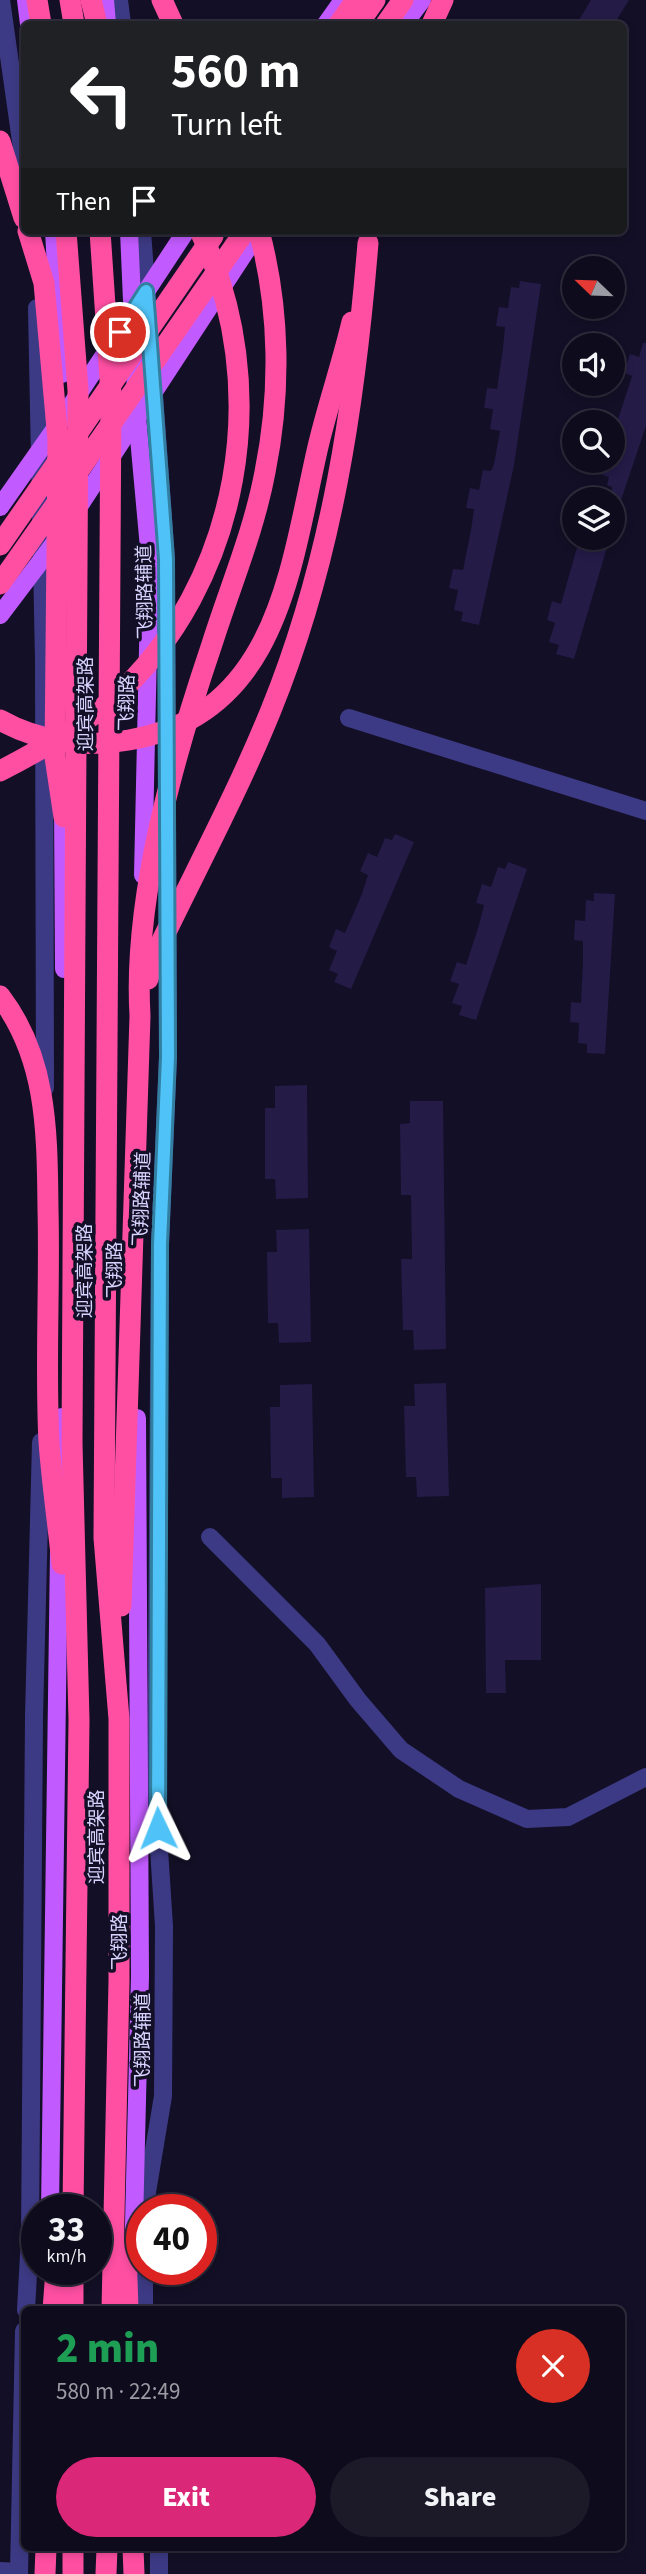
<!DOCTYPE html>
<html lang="en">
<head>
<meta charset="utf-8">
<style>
	body { margin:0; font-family:"Source Sans 3","Noto Sans SC",sans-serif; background:#1c1929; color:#f1f3f6; height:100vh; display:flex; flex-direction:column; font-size:26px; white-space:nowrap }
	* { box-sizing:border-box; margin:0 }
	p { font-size:23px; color:#9b9ba3 }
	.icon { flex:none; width:38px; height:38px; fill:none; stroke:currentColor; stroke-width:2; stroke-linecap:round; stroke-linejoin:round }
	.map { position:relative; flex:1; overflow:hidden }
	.details { position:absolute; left:21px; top:2306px; width:604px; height:245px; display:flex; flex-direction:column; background:#0e0b1c; border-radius:10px; box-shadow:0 4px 10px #0003,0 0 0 2px #2e2b3b }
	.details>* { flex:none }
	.banner { position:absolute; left:21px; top:21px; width:606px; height:214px; border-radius:10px; box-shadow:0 4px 10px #0003,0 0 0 2px #2e2b3b; background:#202124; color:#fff; overflow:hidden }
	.needle { width:46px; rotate:293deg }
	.buttons { position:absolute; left:562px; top:256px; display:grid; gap:14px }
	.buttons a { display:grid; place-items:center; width:63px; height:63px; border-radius:50%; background:#0e0b1c; box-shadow:0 4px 10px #0003,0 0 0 2px #2e2b3b; font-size:35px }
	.speed { position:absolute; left:21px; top:2194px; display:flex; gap:14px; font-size:35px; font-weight:700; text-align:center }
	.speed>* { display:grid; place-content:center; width:91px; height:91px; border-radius:50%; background:#0e0b1c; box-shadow:0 4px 10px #0003,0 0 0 2px #2e2b3b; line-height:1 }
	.speed small { font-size:18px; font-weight:400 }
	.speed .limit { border:10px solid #d22; background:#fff; color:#111 }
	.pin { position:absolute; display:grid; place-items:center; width:60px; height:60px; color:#fff; margin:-30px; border:4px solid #fff; border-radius:50%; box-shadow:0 2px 7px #0007 }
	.me { position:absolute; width:77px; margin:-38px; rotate:358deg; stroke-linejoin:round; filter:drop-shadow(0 0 5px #0008) }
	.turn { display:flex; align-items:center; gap:24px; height:147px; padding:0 35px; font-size:32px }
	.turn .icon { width:91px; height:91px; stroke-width:2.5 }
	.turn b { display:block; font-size:49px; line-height:60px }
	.then { display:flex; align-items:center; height:66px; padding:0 35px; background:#0003; gap:14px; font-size:26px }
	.round { display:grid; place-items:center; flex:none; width:74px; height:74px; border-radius:37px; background:#1c1929 }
	.head { display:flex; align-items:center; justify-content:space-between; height:119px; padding:0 35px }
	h1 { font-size:42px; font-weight:800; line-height:52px; color:#1e9e55 }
	.cta { display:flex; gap:14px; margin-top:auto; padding:14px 35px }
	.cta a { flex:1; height:80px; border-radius:42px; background:#db2777; color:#fff; font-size:28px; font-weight:800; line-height:80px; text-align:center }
	.cta a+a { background:#1c1929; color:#f1f3f6 }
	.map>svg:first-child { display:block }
	.building { fill:#241b47 }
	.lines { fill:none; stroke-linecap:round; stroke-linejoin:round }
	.minor { stroke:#3d3a85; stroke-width:18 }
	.major { stroke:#c25bff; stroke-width:18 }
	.highway { stroke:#ff4fa3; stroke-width:21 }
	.route-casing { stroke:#337fa1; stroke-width:18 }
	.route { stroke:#4fc3f7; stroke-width:12 }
	.labels { text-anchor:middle; stroke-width:7; stroke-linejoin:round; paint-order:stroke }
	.street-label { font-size:19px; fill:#d9d4ff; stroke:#130f26 }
</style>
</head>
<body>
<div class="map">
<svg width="646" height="2574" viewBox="0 0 646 2574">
	<rect width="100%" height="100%" fill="#130f26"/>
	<g class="building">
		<path d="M591,0H629L614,24H586L579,20Z"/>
		<path d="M520,281L541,284L514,465L479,625L461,621L463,612L454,610L458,590L449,588L453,569L463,570L471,530L474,509L466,508L470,488L479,490L483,470L491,471L494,464L500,431L490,429L493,409L484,408L487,388L497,389L503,348L505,327L496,326L499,307L508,308L511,287L519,288Z"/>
		<path d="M643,343H646V426L615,518L612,517V487L607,485L609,477L600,474L605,460H612V438L632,376L624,373L630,354L639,357Z"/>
		<path d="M580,537H610L574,659L556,654L559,645L549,642L555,623L547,620L552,601L561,604Z"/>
		<path d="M395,834L414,842L351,989L334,982L338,974L329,970L337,951L329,947L336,929L345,933L362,894L368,875L360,871L368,853L377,857L385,838L392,840Z"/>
		<path d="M508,862L527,869L476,1020L459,1015L462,1006L452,1003L459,984L450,981L457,962L466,965L479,925L484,905L476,903L482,884L491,887L498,867L505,869Z"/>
		<path d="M594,893L615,894L605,1054L587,1053V1044L578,1043L579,1023L570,1022L571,1002L581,1003L583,961V941L574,940L575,920L585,921L586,900L594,901Z"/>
		<path d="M307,1085L308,1198L276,1199L275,1179H265V1108H275V1086Z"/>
		<path d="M410,1101H443L446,1349L414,1350L413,1330H403L401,1259H412L411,1195H401L400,1124L410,1123Z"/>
		<path d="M309,1229L311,1342L279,1343L278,1323H268L267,1252H277L276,1230Z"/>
		<path d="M446,1383L449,1496L417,1497L416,1477H406L404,1406H415L414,1384Z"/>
		<path d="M312,1384L314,1497L282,1498V1478H271L270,1407H280V1385Z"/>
		<path d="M541,1584V1660H505L506,1693H486L485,1588Z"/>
	</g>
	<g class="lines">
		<g class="minor">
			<path d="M1,0L24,162"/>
			<path d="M119,0L122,24"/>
			<path d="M142,231L166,559L167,777"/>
			<path d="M37,308L44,660L45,1088"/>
			<path d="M349,718L646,811"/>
			<path d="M210,1537L317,1644L358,1700L401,1750L459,1789L527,1819L568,1817L646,1777"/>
			<path d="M144,2210L163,2096L164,1926L156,1803L160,1244L168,1057L167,819"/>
			<path d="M144,2270V2310"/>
			<path d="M26,2310L30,2237L34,1717L41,1442"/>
			<path d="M0,2571L19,2572"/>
			<path d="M19,2574L24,2331"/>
			<path d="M159,2574V2548"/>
		</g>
		<g class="major">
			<path d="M26,0L29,24"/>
			<path d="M105,0L107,24"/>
			<path d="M326,24L343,0"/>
			<path d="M404,24L422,0"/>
			<path d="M54,231L62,374"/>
			<path d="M129,231L137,416L150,559L143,875"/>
			<path d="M0,507L64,416L186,231"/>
			<path d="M76,511L259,231"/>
			<path d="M0,615L59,537"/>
			<path d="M63,805L64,969"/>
			<path d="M60,1484L62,1417"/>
			<path d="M50,2210L59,1550"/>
			<path d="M133,2265L140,1976L137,1418"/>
		</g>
		<g class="highway">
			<path d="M37,0L41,24"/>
			<path d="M70,0L74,24"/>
			<path d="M91,0L97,24"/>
			<path d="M162,0L173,24"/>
			<path d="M339,24L356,0"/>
			<path d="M358,24L375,0"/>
			<path d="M386,24L403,0"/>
			<path d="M432,24L443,0"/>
			<path d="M0,141L24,218"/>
			<path d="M28,231L44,283L58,440L55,757L64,817"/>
			<path d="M66,231L78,390L72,1443L79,1720L73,2210"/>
			<path d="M100,231L111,394L104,1538L119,1719V1981L112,2310"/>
			<path d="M77,434L213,236"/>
			<path d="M77,473L245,231"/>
			<path d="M0,545L59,460"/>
			<path d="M0,584L59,500"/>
			<path d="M0,720C39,742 86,748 129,740C277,715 290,570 317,451C327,407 342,365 352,322"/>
			<path d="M0,771C39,751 78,729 112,700C242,583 274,386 200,231"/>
			<path d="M148,979L155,955C194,873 237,794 271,710C332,560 355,403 368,243"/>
			<path d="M0,996C48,1059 47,1133 48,1209C50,1286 45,1365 49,1442C52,1483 58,1523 62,1564"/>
			<path d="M121,1606L140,1016C133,898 174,756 212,644C230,587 254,531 265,472C281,393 280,309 259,231"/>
			<path d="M126,2249L128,2310"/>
			<path d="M53,2310L56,2270"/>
			<path d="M73,2310V2270"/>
			<path d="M133,2548L134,2574"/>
			<path d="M45,2574L46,2548"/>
			<path d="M73,2574V2548"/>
			<path d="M106,2574L107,2548"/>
		</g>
	</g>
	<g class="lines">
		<defs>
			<path id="route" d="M120,332L146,291L166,559L168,1057L160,1244L158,1828"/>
		</defs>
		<use href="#route" class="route-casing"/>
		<use href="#route" class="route"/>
	</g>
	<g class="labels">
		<g class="street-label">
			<text transform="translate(144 592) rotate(-91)" y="7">飞翔路辅道</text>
			<text transform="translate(126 703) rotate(-89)" y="7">飞翔路</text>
			<text transform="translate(85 704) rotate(-90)" y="7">迎宾高架路</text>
			<text transform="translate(141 1199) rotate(-88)" y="7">飞翔路辅道</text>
			<text transform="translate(114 1270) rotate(-90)" y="7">飞翔路</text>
			<text transform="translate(84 1271) rotate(-90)" y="7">迎宾高架路</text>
			<text transform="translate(96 1837) rotate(-90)" y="7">迎宾高架路</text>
			<text transform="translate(119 1942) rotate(-90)" y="7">飞翔路</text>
			<text transform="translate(142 2040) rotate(-90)" y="7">飞翔路辅道</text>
		</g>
	</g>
</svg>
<div class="buttons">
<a><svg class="needle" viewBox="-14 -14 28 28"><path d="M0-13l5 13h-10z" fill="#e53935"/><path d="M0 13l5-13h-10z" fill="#9b9ba3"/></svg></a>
<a><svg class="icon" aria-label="sound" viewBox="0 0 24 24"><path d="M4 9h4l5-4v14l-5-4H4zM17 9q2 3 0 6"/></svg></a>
<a><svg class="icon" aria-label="search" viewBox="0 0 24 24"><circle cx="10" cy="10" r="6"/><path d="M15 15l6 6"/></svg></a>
<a><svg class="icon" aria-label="layers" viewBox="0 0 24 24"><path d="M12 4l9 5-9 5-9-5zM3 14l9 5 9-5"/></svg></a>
</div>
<div class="speed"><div>33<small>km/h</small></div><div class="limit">40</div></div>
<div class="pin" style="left:120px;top:332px;background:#d93025"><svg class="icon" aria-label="arrive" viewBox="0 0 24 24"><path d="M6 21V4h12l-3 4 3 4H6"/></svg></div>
<svg class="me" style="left:158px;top:1828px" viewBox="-20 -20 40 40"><path d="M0-17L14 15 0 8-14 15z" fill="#4fc3f7" stroke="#fff" stroke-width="4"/></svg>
<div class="banner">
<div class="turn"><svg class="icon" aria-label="left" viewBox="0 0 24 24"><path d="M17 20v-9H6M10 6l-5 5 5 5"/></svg><div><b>560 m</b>Turn left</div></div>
<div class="then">Then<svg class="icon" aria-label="arrive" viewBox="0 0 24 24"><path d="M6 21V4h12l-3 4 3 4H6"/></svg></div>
</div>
<section class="details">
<div class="head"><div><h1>2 min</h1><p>580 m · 22:49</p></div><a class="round" style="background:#d93025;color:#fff"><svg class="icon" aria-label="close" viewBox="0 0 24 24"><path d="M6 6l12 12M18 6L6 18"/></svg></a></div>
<div class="cta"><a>Exit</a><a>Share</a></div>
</section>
</div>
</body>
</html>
